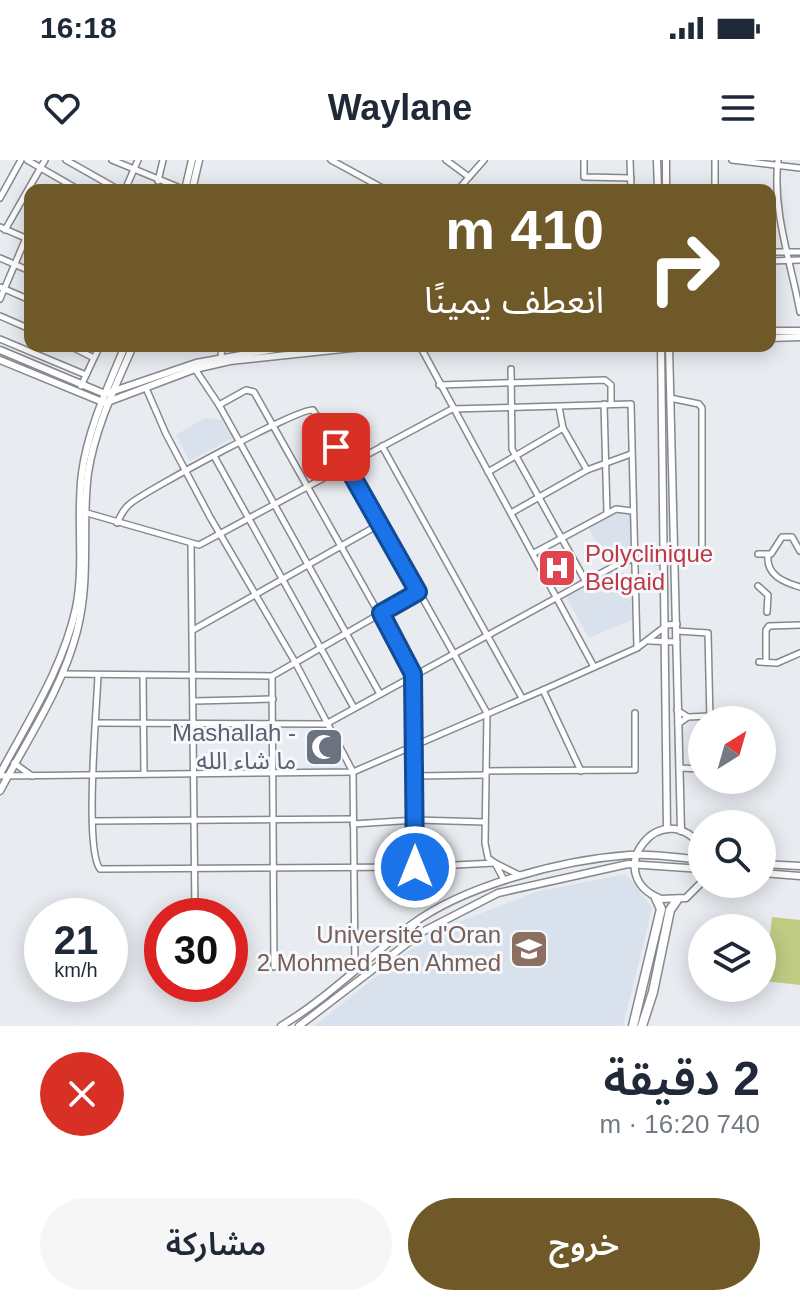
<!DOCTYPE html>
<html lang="ar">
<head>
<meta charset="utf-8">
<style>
	body { margin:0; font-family:Helvetica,"Noto Sans Arabic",sans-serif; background:#f6f6f7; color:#1f2937; direction:rtl; height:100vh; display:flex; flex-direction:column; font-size:30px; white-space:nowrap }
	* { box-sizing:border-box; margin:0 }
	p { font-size:26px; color:#747a83 }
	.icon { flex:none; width:44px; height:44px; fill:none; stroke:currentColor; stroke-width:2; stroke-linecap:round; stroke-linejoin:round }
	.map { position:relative; height:866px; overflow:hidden; direction:ltr }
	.drawer { display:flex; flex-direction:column; background:#fff; flex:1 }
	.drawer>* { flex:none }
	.banner { position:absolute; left:24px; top:24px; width:752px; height:168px; border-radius:16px; box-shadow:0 4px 20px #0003; direction:rtl; background:#705929; color:#fff; overflow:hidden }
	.needle { width:52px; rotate:37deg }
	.buttons { position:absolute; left:688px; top:546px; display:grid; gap:16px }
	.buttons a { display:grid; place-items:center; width:88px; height:88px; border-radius:50%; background:#fff; box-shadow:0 4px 20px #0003; font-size:40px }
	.speed { position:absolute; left:24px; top:738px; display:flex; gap:16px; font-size:40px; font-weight:700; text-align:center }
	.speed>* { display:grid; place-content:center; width:104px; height:104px; border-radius:50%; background:#fff; box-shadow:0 4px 20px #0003; line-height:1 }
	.speed small { font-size:20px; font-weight:400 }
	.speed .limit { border:12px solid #d22; background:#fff; color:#111 }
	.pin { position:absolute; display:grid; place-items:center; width:68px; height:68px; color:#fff; margin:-34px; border-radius:16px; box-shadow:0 4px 12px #0006 }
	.me { position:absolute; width:88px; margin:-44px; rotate:0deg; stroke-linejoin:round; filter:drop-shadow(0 0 6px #0008) }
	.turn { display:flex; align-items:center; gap:28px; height:168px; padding:0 40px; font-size:36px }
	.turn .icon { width:104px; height:104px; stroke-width:2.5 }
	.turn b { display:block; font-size:56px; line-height:68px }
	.round { display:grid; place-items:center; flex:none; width:84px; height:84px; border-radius:42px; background:#f6f6f7 }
	.head { display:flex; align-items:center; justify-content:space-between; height:136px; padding:0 40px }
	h1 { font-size:48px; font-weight:600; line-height:60px }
	.cta { display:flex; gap:16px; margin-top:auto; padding:16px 40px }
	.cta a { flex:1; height:92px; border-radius:48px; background:#705929; color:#fff; font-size:32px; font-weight:600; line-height:92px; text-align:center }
	.cta a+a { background:#f6f6f7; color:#1f2937 }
	.status { display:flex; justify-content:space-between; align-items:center; height:56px; padding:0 40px; background:#fff; direction:ltr }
	.status svg { height:22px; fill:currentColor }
	header { display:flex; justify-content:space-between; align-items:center; height:104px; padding:0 40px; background:#fff; font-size:36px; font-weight:600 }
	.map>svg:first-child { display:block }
	.built { fill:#d9e1ec }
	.green { fill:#c0cc84 }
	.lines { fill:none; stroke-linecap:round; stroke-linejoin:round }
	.minor-casing { stroke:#85888d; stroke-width:8 }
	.major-casing { stroke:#85888d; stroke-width:9 }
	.highway-casing { stroke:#85888d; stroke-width:11 }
	.minor { stroke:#fff; stroke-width:5 }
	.major { stroke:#fff; stroke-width:6 }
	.highway { stroke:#fff; stroke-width:8 }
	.route-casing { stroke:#114b97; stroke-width:20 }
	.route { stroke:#1a73e8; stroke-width:14 }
	.labels { text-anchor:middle; stroke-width:6; stroke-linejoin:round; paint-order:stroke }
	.health-label { font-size:24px; fill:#be3a42; stroke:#f5f9fe; text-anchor:start }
	.worship-label { font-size:24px; fill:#5b616d; stroke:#f5f9fe; text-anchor:end }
	.education-label { font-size:24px; fill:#785e54; stroke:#f5f9fe; text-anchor:end }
</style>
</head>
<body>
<div class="status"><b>16:18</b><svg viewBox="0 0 49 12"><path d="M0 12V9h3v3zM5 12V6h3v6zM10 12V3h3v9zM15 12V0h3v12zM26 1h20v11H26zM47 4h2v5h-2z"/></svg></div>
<header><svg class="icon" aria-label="menu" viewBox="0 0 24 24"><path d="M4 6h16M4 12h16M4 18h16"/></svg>Waylane<svg class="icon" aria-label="heart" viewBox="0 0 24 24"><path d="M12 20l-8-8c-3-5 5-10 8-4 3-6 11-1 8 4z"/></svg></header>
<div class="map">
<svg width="800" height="866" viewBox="0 0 800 866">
	<rect width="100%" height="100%" fill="#e8ebf0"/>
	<g class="built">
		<path d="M205,258L222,260L232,278L190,301L176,275Z"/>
		<path d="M615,352L630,353V387L607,400L588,367Z"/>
		<path d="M617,409L630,417L632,460L589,478L566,437Z"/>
		<path d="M626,714L652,748L623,866H314L409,791L456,763L536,732Z"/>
	</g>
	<path class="green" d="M772,757L800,760V825L765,821Z"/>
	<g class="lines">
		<defs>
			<g id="minor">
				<path d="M27,0L79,30"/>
				<path d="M66,0L119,30"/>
				<path d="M112,0L185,30"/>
				<path d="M331,0L386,30"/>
				<path d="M446,0L469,17L484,0"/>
				<path d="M584,0V17L631,18"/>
				<path d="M630,0L631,30"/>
				<path d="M715,0V30"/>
				<path d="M732,0L800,8"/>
				<path d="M778,0C772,52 791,102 800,152"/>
				<path d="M158,21L163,0"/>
				<path d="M125,30L138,0"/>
				<path d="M458,30L469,17"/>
				<path d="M0,38L21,0"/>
				<path d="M0,67L30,80"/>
				<path d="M5,70L45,0"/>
				<path d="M770,92H800"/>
				<path d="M0,98L30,111"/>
				<path d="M770,101L800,100"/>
				<path d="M0,127L30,140"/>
				<path d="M0,139L26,78"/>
				<path d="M0,156L30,169"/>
				<path d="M0,179L86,215"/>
				<path d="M70,186L94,198L100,186"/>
				<path d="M420,186L594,507"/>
				<path d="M221,197L222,186"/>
				<path d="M195,209L219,245L380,534"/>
				<path d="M511,209L512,289L586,422"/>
				<path d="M439,225L605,220L611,225V244"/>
				<path d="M81,226L94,198"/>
				<path d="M146,228L166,274L210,357L295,502L353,612L355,810"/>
				<path d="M670,238L699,244L702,248V394L675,401"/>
				<path d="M604,244L607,353"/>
				<path d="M219,245L246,230L254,232L413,514L415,707"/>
				<path d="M559,247L563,268L587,310"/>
				<path d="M382,286L522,538"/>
				<path d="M214,296L354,548"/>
				<path d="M488,312L563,268"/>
				<path d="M87,353L199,385L452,249L631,244L637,488"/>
				<path d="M511,353L587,310L631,294"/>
				<path d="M117,363C121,355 124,348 131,343C149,329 300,247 313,250L348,305L487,553L485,683L488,698L495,703"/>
				<path d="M191,385L195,754"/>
				<path d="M534,393L616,349L632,351"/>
				<path d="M758,394H771L782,377H792L800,391"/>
				<path d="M768,395C766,415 783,422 800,427"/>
				<path d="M758,426L768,435L767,452"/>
				<path d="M193,470L380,364"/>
				<path d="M677,471L708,473L710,560"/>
				<path d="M650,481L677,482"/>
				<path d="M759,502L777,503L800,493"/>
				<path d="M766,502V470L769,466L800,465"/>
				<path d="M62,514L272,516L418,432"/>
				<path d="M98,515C97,547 84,689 100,709L415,707L495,703"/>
				<path d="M143,515L144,614"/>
				<path d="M272,516L274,807"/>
				<path d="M543,530L581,611"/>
				<path d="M194,541L273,539"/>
				<path d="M677,550L688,557L678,564"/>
				<path d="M688,557L710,556"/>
				<path d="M96,563L326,564L618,404L633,399L665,402"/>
				<path d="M14,603L32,616"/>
				<path d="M679,608L702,609"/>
				<path d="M486,611L635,610V553"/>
				<path d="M0,616L353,612L543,530L637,488L667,465L677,464"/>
				<path d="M415,616L485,615"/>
				<path d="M94,661L353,659"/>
				<path d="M353,664L416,660L485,662"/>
				<path d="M504,720L495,703L519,715"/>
			</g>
			<g id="major">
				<path d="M657,0L658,30"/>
				<path d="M666,0V30"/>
				<path d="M185,30L192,0"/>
				<path d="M192,30L199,0"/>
				<path d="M770,171H800"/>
				<path d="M770,178L800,177"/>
				<path d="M661,186L667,669"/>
				<path d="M669,186L681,671"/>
				<path d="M0,190L105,234L196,203L292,186"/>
				<path d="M0,200L105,243L195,209L230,201L371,186"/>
				<path d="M0,614C28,561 63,508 76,448C85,403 76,358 82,313C88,269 108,227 125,186"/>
				<path d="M0,631C27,580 63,527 77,471C91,416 81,366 88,313C95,268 115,227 133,186"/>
				<path d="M702,688C663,632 598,714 661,739L686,738L702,722"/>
				<path d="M762,704L800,706"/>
				<path d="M762,713L800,716"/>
				<path d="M281,866C328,838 367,798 411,765C465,725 562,700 629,695C653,693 679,698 702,700"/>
				<path d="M299,866L422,772L498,733L628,704L702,709"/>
			</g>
			<g id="highway">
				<path d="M633,866L661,749L656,738"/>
				<path d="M642,866L653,832L670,750L677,740"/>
			</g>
		</defs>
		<use href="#minor" class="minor-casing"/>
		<use href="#major" class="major-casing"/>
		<use href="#highway" class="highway-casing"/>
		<use href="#minor" class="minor"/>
		<use href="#major" class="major"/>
		<use href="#highway" class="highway"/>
	</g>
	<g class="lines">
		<defs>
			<path id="route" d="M336,287L418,432L381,453L413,514L415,707"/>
		</defs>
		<use href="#route" class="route-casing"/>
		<use href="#route" class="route"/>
	</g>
	<defs>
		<symbol id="hospital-square" viewBox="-11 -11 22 22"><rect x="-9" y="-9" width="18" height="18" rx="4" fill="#e0444e" stroke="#f5f9fe"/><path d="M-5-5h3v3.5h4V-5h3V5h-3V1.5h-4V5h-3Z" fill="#fff"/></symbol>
		<symbol id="mosque-square" viewBox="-11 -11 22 22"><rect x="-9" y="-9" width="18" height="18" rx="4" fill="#6b7280" stroke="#f5f9fe"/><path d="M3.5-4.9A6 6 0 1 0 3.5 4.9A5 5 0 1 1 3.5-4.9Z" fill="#fff"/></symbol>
		<symbol id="university-square" viewBox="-11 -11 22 22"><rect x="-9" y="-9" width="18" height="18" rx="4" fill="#8d6e63" stroke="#f5f9fe"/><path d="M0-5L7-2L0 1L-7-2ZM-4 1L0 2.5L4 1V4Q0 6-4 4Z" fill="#fff"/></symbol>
	</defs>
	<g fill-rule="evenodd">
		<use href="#hospital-square" x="535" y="386" width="44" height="44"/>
		<use href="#mosque-square" x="302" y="565" width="44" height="44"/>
		<use href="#university-square" x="507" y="767" width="44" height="44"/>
	</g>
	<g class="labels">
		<g class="health-label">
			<text x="585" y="402">Polyclinique<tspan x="585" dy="28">Belgaid</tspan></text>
		</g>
		<g class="worship-label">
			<text x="296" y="581">Mashallah -<tspan x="296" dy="28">ما شاء الله</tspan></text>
		</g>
		<g class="education-label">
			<text x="501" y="783">Université d'Oran<tspan x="501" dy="28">2 Mohmed Ben Ahmed</tspan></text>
		</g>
	</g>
</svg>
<div class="buttons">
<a><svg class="needle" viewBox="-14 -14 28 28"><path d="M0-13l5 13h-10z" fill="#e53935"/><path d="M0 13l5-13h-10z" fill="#747a83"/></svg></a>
<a><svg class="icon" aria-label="search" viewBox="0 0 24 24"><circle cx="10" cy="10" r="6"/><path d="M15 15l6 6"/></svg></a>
<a><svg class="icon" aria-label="layers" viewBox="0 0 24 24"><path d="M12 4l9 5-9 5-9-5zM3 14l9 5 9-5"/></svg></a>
</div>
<div class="speed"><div>21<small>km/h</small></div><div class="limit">30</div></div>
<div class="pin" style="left:336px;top:287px;background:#d93025"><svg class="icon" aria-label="arrive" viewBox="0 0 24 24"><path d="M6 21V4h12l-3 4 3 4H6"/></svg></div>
<svg class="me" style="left:415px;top:707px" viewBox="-20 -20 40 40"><circle r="17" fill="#1a73e8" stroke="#fff" stroke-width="3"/><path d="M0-11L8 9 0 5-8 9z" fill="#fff"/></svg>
<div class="banner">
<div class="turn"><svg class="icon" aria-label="right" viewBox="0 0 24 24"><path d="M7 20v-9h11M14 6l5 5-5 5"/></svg><div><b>410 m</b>انعطف يمينًا</div></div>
</div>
</div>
<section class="drawer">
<div class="head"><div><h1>2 دقيقة</h1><p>740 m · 16:20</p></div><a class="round" style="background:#d93025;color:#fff"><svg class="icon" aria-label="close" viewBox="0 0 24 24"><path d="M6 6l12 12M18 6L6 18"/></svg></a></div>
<div class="cta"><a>خروج</a><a>مشاركة</a></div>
</section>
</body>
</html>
